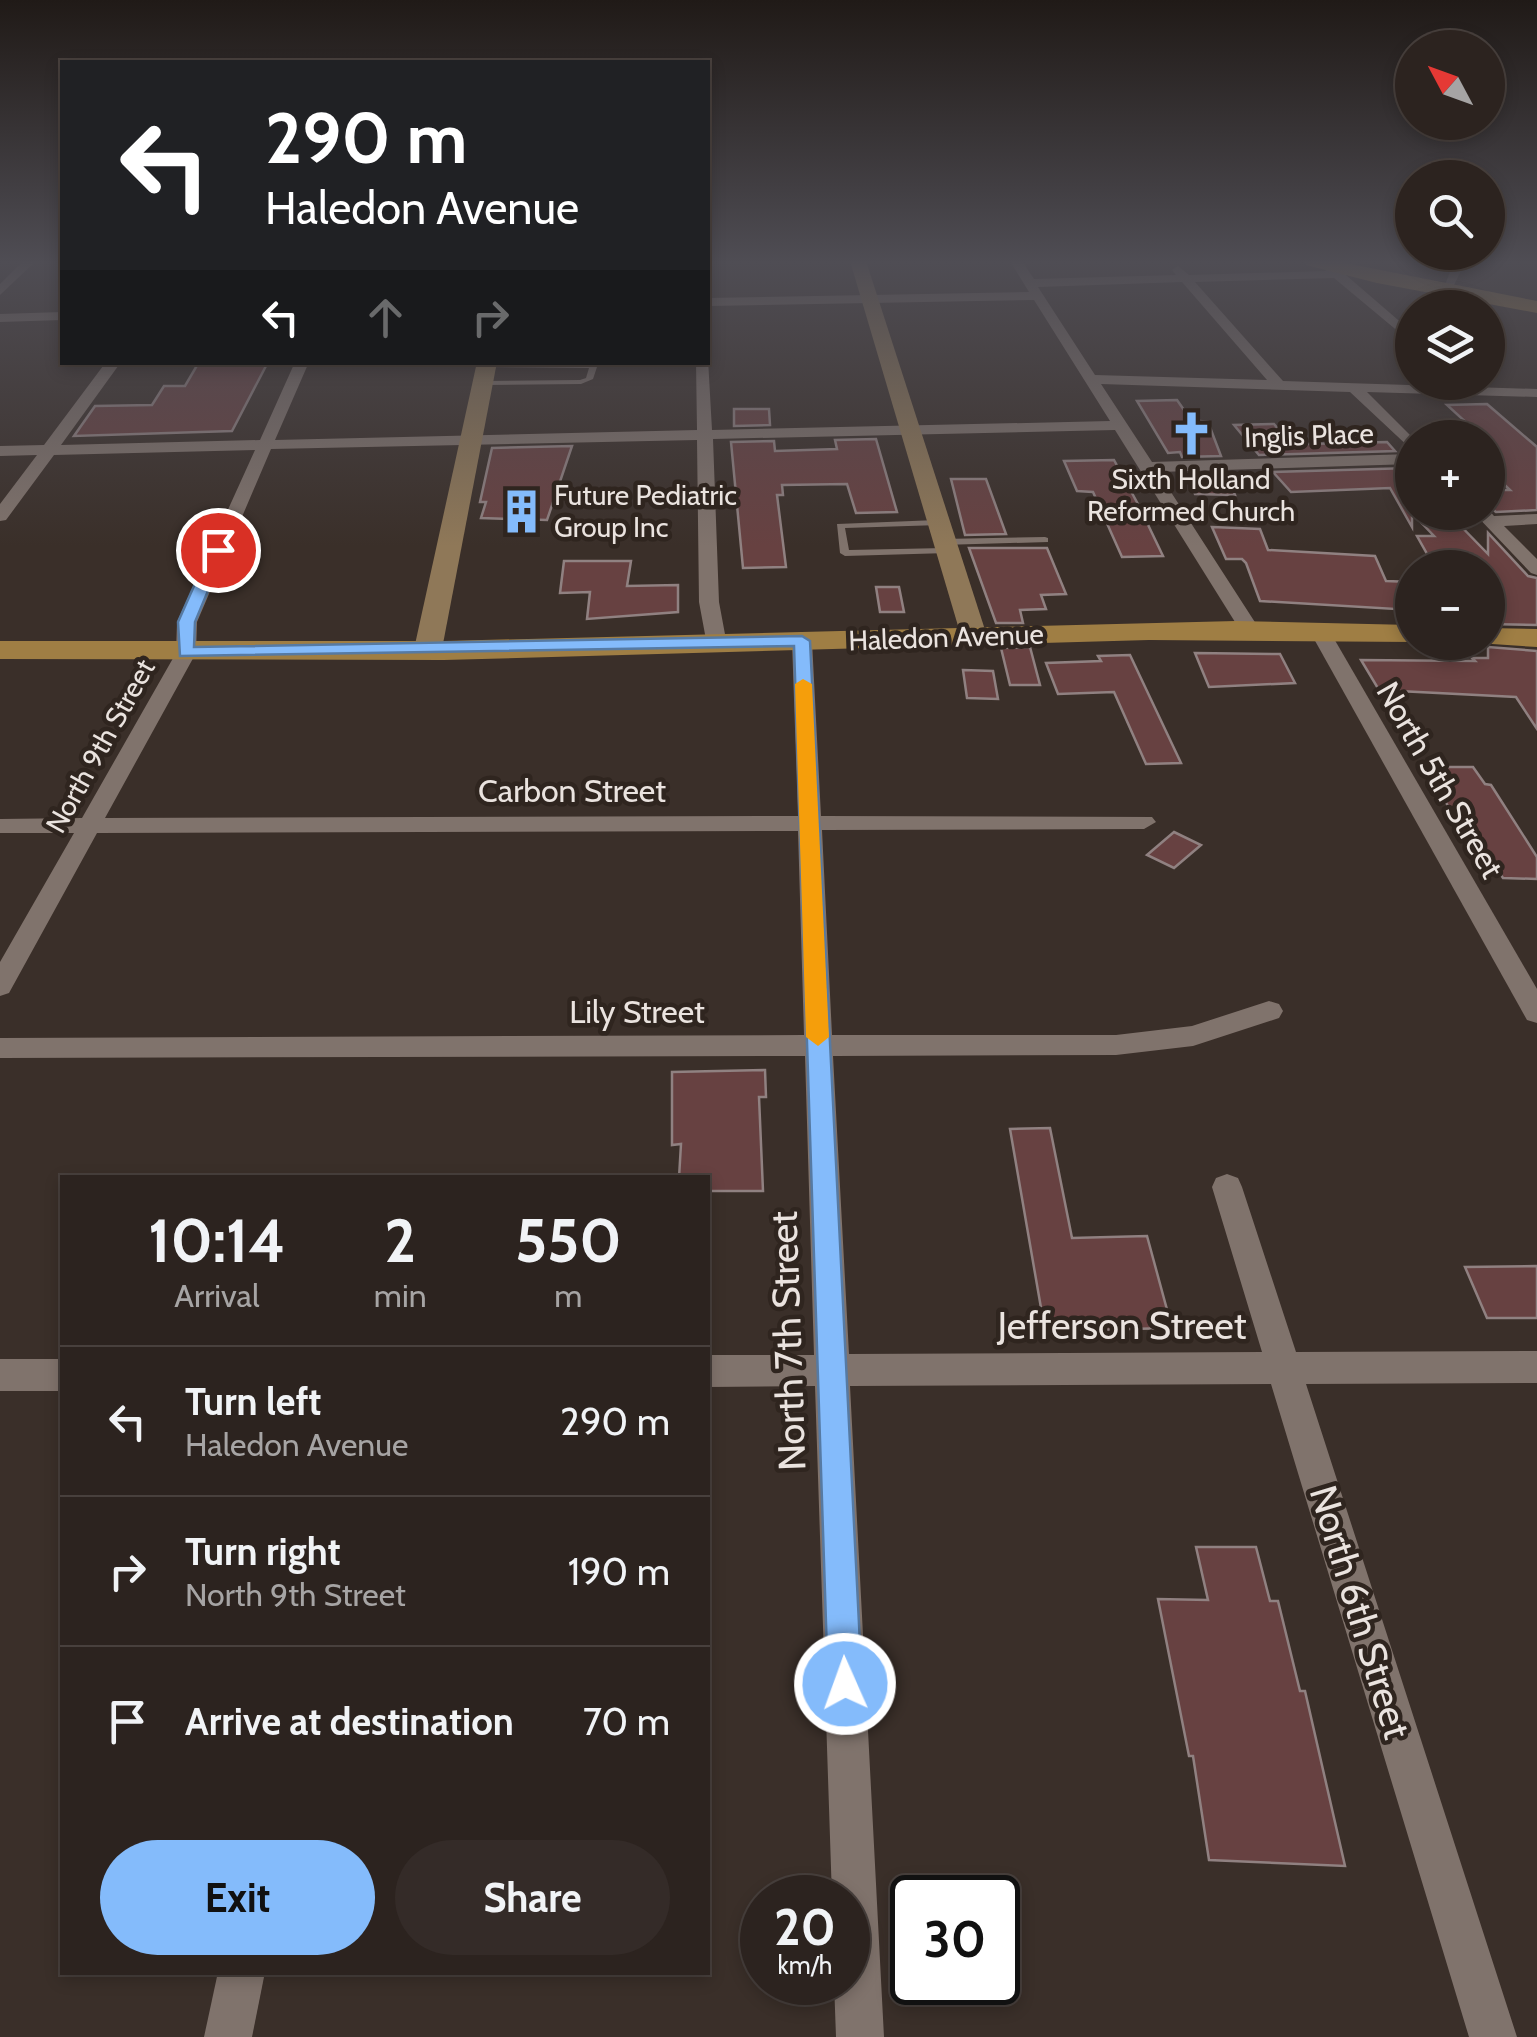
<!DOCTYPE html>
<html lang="en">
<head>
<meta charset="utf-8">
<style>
	body { margin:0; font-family:Cabin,sans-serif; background:#342b28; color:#f1f3f6; height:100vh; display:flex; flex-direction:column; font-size:38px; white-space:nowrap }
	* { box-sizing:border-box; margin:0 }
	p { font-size:32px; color:#a6a4a4 }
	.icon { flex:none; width:55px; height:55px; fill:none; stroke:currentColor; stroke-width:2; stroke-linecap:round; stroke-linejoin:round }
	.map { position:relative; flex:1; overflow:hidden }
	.side { position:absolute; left:60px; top:1175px; width:650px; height:800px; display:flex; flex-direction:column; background:#2c231f; border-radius:0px; box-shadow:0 5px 15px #0003,0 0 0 2px #48403d }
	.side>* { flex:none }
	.guide { position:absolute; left:60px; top:60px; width:650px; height:305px; border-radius:0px; box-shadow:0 5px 15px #0003,0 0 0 2px #48403d; background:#202124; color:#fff; overflow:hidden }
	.needle { width:65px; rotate:311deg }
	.buttons { position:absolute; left:1395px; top:30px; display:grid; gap:20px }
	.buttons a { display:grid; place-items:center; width:110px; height:110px; border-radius:50%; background:#2c231f; box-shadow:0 5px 15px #0003,0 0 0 2px #48403d; font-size:50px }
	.speed { position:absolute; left:740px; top:1875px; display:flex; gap:20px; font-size:50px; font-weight:700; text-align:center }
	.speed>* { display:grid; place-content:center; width:130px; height:130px; border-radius:50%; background:#2c231f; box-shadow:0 5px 15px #0003,0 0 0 2px #48403d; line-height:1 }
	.speed small { font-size:25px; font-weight:400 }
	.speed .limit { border:5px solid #111; border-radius:15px; background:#fff; color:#111 }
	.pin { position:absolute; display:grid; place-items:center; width:85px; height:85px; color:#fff; margin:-42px; border:5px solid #fff; border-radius:50%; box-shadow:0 2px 10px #0007 }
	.me { position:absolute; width:110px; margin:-55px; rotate:358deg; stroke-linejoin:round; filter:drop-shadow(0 0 8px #0008) }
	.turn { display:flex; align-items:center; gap:35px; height:210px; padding:0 40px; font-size:45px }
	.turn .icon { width:130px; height:130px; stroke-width:2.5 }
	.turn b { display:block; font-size:70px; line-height:85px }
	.lanes { display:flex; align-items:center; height:95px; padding:0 40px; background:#0003; justify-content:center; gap:50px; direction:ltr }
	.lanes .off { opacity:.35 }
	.eta { display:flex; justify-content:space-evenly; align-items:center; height:170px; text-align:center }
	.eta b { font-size:60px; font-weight:700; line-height:70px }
	.primary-button { display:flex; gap:20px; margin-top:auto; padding:20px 40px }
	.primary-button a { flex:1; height:115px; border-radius:60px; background:#84bbfb; color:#111; font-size:40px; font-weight:700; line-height:115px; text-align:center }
	.primary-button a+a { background:#342b28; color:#f1f3f6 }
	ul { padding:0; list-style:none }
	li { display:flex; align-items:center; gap:30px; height:150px; padding:0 40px; border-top:2px solid #48403d }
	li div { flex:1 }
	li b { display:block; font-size:38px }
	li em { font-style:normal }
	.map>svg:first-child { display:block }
	.building { fill:#674141; stroke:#908181; stroke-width:2.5 }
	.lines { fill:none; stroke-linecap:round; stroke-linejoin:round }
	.lane { fill:#80736c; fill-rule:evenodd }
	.street { fill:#80736c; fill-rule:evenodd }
	.secondary { fill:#8f7858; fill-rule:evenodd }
	.primary { fill:#9f7e44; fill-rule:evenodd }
	.route { fill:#84bbfb; stroke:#567aa3; stroke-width:2.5 }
	.slow { fill:#f59e0b }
	.labels { text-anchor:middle; stroke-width:9; stroke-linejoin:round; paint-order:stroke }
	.far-street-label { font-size:28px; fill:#eae3df; stroke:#2f251f }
	.far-poi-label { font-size:28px; fill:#eae3df; stroke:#2f251f }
	.street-label { font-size:32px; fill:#eae3df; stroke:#2f251f }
	.near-street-label { font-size:38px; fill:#eae3df; stroke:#2f251f }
</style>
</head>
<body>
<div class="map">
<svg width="1537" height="2037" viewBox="0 0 1537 2037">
	<rect width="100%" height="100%" fill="#3a2f29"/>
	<g class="building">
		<path d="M199,362H268L232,431L74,436L95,406L152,405L164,386H185Z"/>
		<path d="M1177,400L1191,420L1208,422L1221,456L1182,457L1180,452L1168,453L1137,401Z"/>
		<path d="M1487,404L1537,447V510L1496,512L1488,506V490H1510L1488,469V438H1483L1447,405Z"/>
		<path d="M734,409H769L770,425L734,426Z"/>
		<path d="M1274,424L1284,436H1301L1308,444L1387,442L1395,451L1259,455L1234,425Z"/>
		<path d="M876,439L897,512L856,513L847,484L782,485L783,495H777L786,567L743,568L731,442L774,441L775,451L837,449L835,440Z"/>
		<path d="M572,446L547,520L481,518L486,502H480L492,448Z"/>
		<path d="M1114,460L1139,506L1163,556L1122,557L1093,492L1077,491L1064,461Z"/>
		<path d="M1411,468L1412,512H1447L1488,554V533L1528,576L1537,578V625L1488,624V568H1435L1417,536H1434L1412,513V527L1390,488L1291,492L1273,472Z"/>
		<path d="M1227,474L1235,495L1195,494L1188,475Z"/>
		<path d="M951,479H986L1006,534L965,535Z"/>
		<path d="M1212,527L1260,529L1268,550L1375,556L1386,581L1412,582V610L1260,601L1246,563L1242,559H1226Z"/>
		<path d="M969,548H1047L1066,594L1041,595L1046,609L1020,610L1023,623H996Z"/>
		<path d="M564,561H631L627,586L678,585V612L587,619L590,592L560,593Z"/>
		<path d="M876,587H899L904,612H880Z"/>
		<path d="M1030,647L1040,685H1010L1001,648Z"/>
		<path d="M1488,647L1537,651V729L1516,697L1379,690L1361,660L1475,661L1472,658H1488Z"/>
		<path d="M1195,653L1280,654L1295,683L1209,687Z"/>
		<path d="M1130,655L1138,672L1181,763L1146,764L1114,692L1058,694L1046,663L1101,661L1098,656Z"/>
		<path d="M963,670L993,671L998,699L967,698Z"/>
		<path d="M1431,767H1473L1485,784L1491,785L1537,857V879L1503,878L1464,820H1456L1435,783L1442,784Z"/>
		<path d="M1174,832L1201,845L1174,868L1147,855Z"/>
		<path d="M765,1070L766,1097H759L763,1191H708V1178H679L681,1144L672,1145V1072Z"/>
		<path d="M1050,1128L1072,1238L1147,1236L1172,1328L1045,1331L1010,1129Z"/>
		<path d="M1537,1266V1318H1487L1465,1267Z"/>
		<path d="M1196,1547H1256L1270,1601H1278L1300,1691H1305L1345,1866L1209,1860L1193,1756H1189L1158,1599L1208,1600Z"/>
	</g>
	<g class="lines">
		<g class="lane">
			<path d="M590,362L597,367L593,379L581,384L484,385L480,383L484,381L580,380L586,378L589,368L484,367L487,363Z"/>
			<path d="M937,520L940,521V525L845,528L849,550L945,548L948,549V553L845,556L840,553L837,524Z"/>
			<path d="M1045,537L1048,538V542L942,545L938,542L942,539Z"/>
		</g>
		<g class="street">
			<path d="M23,261H36L0,295V284Z"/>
			<path d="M1010,261H1022L1034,279L1176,275L1172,270L1178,266L1189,275L1326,271L1324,263H1332L1412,332V343L1334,278L1195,282L1283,381L1537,389V397L1367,392L1413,438L1412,450L1350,392L1101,384L1152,462L1412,454V464L1158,472L1260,630L1250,636L1240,630L1115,430L713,439L719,602L727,645L717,651L707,645L699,602L697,440L271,449L197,622L196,653L105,818L798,816L792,641L802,635L812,641L821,816L1152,817L1156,822L1144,829L822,830L832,1035H1116L1192,1026L1269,1001L1279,1004L1283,1011L1279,1018L1193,1046L1116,1055L833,1056L849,1354L1262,1352L1212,1187L1216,1178L1227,1174L1238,1178L1242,1187L1296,1352L1537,1351V1383L1306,1384L1517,2037H1469L1271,1384L850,1386L884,2037H836L834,1982H848V1898H832L815,1386L708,1387V1355H814L805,1056L0,1058V1038L804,1035L798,831L97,833L9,993L0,996V962L74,833H0V819L82,818L176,653L177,622L255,450L54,455L6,520L0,521V504L37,455L0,456V446L44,445L106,362H121L61,445L260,440L295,362H309L275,440L697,430L696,362H708V359L712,430L1110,421L1034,300L708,306V298L1029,292ZM1182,282L1267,380L1095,375L1038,287Z"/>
			<path d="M1454,261H1466L1450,293H1442Z"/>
			<path d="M62,312V320L0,322V314Z"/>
			<path d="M1488,509L1494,516L1537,514V524L1504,526L1537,559V575L1531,573L1473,512H1488Z"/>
			<path d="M1319,624L1329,630L1537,989V1023L1527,1020L1309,630Z"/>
			<rect x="0" y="1359" width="62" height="32"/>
			<path d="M218,1972H265L252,2037H204Z"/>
		</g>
		<g class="secondary">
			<path d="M850,261H866L987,636L984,642H964L961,636Z"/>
			<path d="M477,362H497L442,649L428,657L414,649Z"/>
		</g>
		<g class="primary">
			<path d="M1304,261H1335L1537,301V313L1377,283L1306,265Z"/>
			<path d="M1236,621L1412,625L1415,642L1149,640L444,660L0,659V641H444Z"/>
			<path d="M1488,628L1537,629V647L1477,643L1488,642Z"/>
		</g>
	</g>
	<linearGradient id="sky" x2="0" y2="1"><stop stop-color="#201a17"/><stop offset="0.48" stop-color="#4f4d54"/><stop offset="1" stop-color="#4f4d54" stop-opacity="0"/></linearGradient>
	<rect width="1537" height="546" fill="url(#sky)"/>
	<path class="route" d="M218,546L225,550L195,622L194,647L802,636L810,641L862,1684L857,1696L845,1701L833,1696L828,1684L794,646L180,656L178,622L210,550Z"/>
	<path class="slow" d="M803,679L812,684L829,1037L818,1046L806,1037L795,684Z"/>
	<defs>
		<symbol id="church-bare" viewBox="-9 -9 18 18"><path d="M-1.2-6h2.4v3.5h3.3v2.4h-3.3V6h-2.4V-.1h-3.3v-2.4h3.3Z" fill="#84bbfb" stroke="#2f251f" stroke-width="2.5" paint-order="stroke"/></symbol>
		<symbol id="building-bare" viewBox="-9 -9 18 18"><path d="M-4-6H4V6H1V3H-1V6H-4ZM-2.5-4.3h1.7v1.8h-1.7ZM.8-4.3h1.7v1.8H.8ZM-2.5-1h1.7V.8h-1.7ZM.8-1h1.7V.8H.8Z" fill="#84bbfb" stroke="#2f251f" stroke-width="2.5" paint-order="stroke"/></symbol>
	</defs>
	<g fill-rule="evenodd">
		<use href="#church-bare" x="1160" y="402" width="63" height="63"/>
		<use href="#building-bare" x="490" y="480" width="63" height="63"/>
	</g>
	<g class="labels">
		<g class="far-street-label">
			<text transform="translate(1309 435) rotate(-2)" y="10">Inglis Place</text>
			<text transform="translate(946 637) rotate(-2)" y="10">Haledon Avenue</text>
			<text transform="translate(100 746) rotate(-61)" y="10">North 9th Street</text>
		</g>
		<g class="far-poi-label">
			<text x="1191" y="489">Sixth Holland<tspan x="1191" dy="32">Reformed Church</tspan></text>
			<text x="554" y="505" text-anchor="start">Future Pediatric<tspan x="554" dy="32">Group Inc</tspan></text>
		</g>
		<g class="street-label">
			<text transform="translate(1440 780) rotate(60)" y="11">North 5th Street</text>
			<text x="572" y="802">Carbon Street</text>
			<text x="637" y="1023">Lily Street</text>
		</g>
		<g class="near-street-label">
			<text x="1122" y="1339">Jefferson Street</text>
			<text transform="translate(788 1341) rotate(-92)" y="13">North 7th Street</text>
			<text transform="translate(1360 1612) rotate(73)" y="13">North 6th Street</text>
		</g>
	</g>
</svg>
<div class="buttons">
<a><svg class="needle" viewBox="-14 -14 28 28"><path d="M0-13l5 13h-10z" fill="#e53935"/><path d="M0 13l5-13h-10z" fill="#a6a4a4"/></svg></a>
<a><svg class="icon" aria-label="search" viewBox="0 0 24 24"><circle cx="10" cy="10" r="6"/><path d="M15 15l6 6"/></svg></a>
<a><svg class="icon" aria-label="layers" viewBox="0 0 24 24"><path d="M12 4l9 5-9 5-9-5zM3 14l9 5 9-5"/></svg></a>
<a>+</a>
<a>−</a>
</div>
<div class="speed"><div>20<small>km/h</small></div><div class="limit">30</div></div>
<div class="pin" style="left:218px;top:550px;background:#d93025"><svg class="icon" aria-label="arrive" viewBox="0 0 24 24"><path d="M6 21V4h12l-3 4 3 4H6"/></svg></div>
<svg class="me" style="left:845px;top:1684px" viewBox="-20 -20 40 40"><circle r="17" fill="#84bbfb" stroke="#fff" stroke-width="3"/><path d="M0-11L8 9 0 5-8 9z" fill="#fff"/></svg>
<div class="guide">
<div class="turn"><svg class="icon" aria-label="left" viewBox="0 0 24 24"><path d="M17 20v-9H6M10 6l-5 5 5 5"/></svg><div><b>290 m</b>Haledon Avenue</div></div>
<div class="lanes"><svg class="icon" aria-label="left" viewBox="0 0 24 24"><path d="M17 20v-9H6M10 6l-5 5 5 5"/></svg><svg class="icon off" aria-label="ahead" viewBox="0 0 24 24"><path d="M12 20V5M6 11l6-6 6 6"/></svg><svg class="icon off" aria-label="right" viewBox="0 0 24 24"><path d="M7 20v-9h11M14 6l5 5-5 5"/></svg></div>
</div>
<section class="side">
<div class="eta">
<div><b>10:14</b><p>Arrival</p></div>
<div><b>2</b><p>min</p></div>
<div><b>550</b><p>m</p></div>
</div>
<ul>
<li><svg class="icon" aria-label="left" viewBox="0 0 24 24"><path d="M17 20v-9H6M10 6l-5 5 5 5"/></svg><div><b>Turn left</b><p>Haledon Avenue</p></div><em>290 m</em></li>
<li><svg class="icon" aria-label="right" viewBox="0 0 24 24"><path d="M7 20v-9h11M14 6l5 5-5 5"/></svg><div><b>Turn right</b><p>North 9th Street</p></div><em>190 m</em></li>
<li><svg class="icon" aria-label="arrive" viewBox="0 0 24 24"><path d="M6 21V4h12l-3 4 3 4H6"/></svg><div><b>Arrive at destination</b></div><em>70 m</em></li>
</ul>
<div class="primary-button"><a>Exit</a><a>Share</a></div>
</section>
</div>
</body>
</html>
